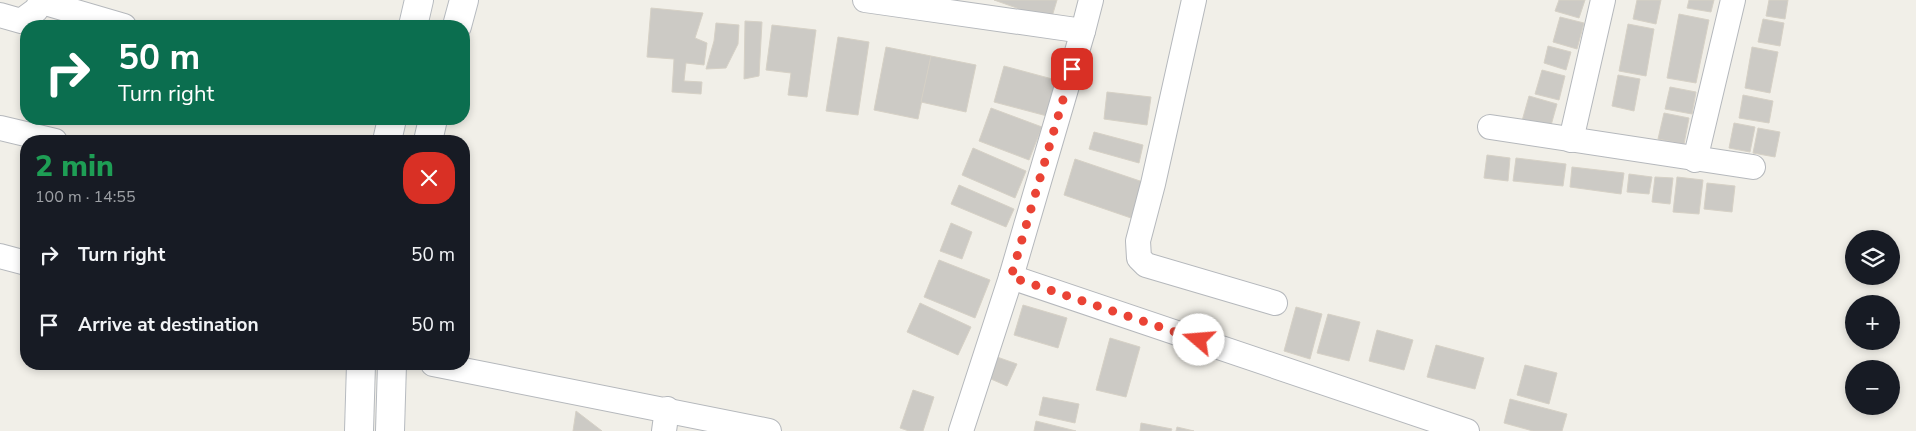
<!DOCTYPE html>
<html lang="en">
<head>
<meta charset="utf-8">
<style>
	body { margin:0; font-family:"Nunito Sans",sans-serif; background:#242831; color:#f1f3f6; height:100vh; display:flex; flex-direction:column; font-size:19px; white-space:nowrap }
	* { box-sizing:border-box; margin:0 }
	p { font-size:16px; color:#9ea1a6 }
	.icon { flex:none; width:28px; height:28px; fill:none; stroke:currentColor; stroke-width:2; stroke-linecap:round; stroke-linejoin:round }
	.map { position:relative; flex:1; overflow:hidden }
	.details { position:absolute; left:20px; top:135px; width:450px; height:235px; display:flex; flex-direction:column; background:#171b24; border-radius:20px; box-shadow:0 2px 8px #0003 }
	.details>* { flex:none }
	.guide { position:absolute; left:20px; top:20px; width:450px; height:105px; border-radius:20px; box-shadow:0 2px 8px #0003; background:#0b6e4f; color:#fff; overflow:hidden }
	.fabs { position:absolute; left:1845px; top:230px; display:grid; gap:10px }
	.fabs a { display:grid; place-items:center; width:55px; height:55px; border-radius:50%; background:#171b24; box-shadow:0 2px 8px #0003; font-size:25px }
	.pin { position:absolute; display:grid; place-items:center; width:42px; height:42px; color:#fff; margin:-21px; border-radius:10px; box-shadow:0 2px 8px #0006 }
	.me { position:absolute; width:55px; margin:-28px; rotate:288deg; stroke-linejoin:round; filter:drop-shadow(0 0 4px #0008) }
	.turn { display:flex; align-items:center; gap:18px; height:105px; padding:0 15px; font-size:22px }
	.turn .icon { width:65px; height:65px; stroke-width:2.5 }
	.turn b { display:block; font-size:35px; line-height:42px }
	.round { display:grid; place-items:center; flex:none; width:52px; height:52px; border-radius:20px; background:#242831 }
	.overview { display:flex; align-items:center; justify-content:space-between; height:85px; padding:0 15px }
	h1 { font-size:30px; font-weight:800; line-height:38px; color:#1e9e55 }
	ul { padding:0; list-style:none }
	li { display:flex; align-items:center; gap:15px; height:70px; padding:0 15px }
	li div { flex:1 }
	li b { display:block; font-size:19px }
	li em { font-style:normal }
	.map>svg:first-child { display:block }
	.building { fill:#cccac5; stroke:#d6d1c6 }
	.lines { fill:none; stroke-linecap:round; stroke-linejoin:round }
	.street-casing { stroke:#b5b8bc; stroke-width:26 }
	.secondary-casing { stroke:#b6babf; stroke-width:30 }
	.street { stroke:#fff; stroke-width:24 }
	.secondary { stroke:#fff; stroke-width:28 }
	.route { stroke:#ea4335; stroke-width:9; stroke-dasharray:0 16.2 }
</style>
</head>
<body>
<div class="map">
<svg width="1916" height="431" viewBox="0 0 1916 431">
	<rect width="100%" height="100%" fill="#f1efe8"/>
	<g class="building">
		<path d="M994,0H1057L1051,20Z"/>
		<path d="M1559,0H1585L1579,18L1555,11Z"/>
		<path d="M1637,0H1661L1656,24L1633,19Z"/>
		<path d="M1689,0H1714L1711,12L1687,8Z"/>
		<path d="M1769,0H1788L1785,19L1766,16Z"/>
		<path d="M651,8L703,13L695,38L707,43L704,65L686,63L684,81L702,82L701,94L672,92L674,59L647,57Z"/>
		<path d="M1679,14L1709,20L1696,83L1667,78Z"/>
		<path d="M1560,17L1584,23L1577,49L1553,42Z"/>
		<path d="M1763,19L1784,23L1780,46L1758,42Z"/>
		<path d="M745,21L762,22L759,76L744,79Z"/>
		<path d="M716,23L739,25L738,44L726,68L706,69L714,41Z"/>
		<path d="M1628,24L1654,29L1646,76L1619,71Z"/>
		<path d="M772,25L816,30L807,97L788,95L791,73L766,70Z"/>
		<path d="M838,37L869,42L858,115L826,111Z"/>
		<path d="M1548,46L1571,52L1566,70L1544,63Z"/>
		<path d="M886,47L931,56L918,119L874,110Z"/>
		<path d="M1752,47L1778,52L1770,93L1745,88Z"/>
		<path d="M931,56L976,65L966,112L921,102Z"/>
		<path d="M1004,66L1056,80L1047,116L994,102Z"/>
		<path d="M1542,70L1565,76L1559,100L1535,94Z"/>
		<path d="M1618,75L1640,79L1634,111L1612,106Z"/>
		<path d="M1670,87L1696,92L1692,114L1665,109Z"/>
		<path d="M1107,92L1151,97L1147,125L1104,119Z"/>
		<path d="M1743,95L1773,101L1769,123L1739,118Z"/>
		<path d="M1529,96L1557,104L1550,129L1522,121Z"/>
		<path d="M991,108L1042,127L1029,160L979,141Z"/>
		<path d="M1664,113L1689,118L1684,144L1658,139Z"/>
		<path d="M1734,123L1755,127L1750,152L1729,148Z"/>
		<path d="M1758,128L1780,132L1775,157L1753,153Z"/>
		<path d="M1094,132L1143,145L1139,163L1089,149Z"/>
		<path d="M973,148L1026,171L1015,198L962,175Z"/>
		<path d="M1487,155L1510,158L1508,181L1484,178Z"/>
		<path d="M1516,158L1566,164L1563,186L1513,181Z"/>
		<path d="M1075,159L1143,182L1131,218L1064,195Z"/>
		<path d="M1572,167L1624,173L1621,194L1570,187Z"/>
		<path d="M1629,174L1652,177L1649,194L1627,192Z"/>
		<path d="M1655,177L1673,178L1670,204L1652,202Z"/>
		<path d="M1677,177L1703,180L1699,214L1673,212Z"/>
		<path d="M1707,183L1735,186L1732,212L1704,209Z"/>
		<path d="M959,185L1014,209L1006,227L951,204Z"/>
		<path d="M951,223L972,232L962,259L940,251Z"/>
		<path d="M939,260L990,280L975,318L924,297Z"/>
		<path d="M920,303L971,327L958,355L907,332Z"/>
		<path d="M1023,305L1067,318L1058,348L1014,335Z"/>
		<path d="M1296,307L1322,314L1310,359L1284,351Z"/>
		<path d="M1328,314L1360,322L1349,361L1317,353Z"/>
		<path d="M1377,330L1413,340L1404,370L1369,361Z"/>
		<path d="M1110,338L1140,347L1126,397L1096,390Z"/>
		<path d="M1436,345L1484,358L1475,389L1427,377Z"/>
		<path d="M997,357L1017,364L1007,386L991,379Z"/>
		<path d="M1525,365L1557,373L1549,404L1517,395Z"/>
		<path d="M913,390L934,397L923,431H909L900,428Z"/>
		<path d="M1043,397L1079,404L1075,423L1039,415Z"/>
		<path d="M1510,399L1567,414L1562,431H1533L1504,423Z"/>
		<path d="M576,411L602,431H573Z"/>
		<path d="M1036,421L1076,431H1034Z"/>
		<path d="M1141,423L1172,429L1171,431H1140Z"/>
		<path d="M1177,427L1194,431H1176Z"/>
	</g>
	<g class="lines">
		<defs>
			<g id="street">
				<path d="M865,0L1083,31L1091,0"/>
				<path d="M1194,0L1153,184L1138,241L1139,258L1146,265L1275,303"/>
				<path d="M42,2L124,26"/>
				<path d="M0,15L21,21L36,10L42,0"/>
				<path d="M1490,127L1753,167"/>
				<path d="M0,128L55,141"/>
				<path d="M1571,140L1603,0"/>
				<path d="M1695,160L1733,0"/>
				<path d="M0,256L26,263"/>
				<path d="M1011,277L1467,431"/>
				<path d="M433,364L769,431"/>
				<path d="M664,431L667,409"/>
				<path d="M961,431L1011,277L1083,31"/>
			</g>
			<g id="secondary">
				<path d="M413,26L419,0"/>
				<path d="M457,26L464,0"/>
				<path d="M387,141L392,119"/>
				<path d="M428,141L433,119"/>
				<path d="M359,431L361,364"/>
				<path d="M390,431L392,364"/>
			</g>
		</defs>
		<use href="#street" class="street-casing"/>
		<use href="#secondary" class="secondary-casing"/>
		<use href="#street" class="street"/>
		<use href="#secondary" class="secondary"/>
	</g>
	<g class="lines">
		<path class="route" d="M1072,69L1011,277L1199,340"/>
	</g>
</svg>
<div class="fabs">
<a><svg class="icon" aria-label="layers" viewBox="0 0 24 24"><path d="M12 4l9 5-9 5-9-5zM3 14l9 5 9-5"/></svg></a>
<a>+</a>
<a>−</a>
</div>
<div class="pin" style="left:1072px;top:69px;background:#d93025"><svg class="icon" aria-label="arrive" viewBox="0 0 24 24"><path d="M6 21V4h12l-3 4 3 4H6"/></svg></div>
<svg class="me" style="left:1199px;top:340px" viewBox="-20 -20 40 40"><circle r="19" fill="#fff"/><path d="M0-13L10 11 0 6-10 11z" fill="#ea4335"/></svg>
<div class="guide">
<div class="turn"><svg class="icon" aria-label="right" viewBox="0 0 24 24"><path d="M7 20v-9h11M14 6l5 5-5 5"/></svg><div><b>50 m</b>Turn right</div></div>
</div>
<section class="details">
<div class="overview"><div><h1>2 min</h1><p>100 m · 14:55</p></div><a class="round" style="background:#d93025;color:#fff"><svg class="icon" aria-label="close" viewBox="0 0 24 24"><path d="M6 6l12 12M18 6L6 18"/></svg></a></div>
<ul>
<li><svg class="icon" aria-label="right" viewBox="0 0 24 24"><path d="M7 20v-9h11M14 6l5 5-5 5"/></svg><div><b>Turn right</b></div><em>50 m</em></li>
<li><svg class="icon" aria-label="arrive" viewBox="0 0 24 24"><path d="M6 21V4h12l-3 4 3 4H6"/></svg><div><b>Arrive at destination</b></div><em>50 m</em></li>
</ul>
</section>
</div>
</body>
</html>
